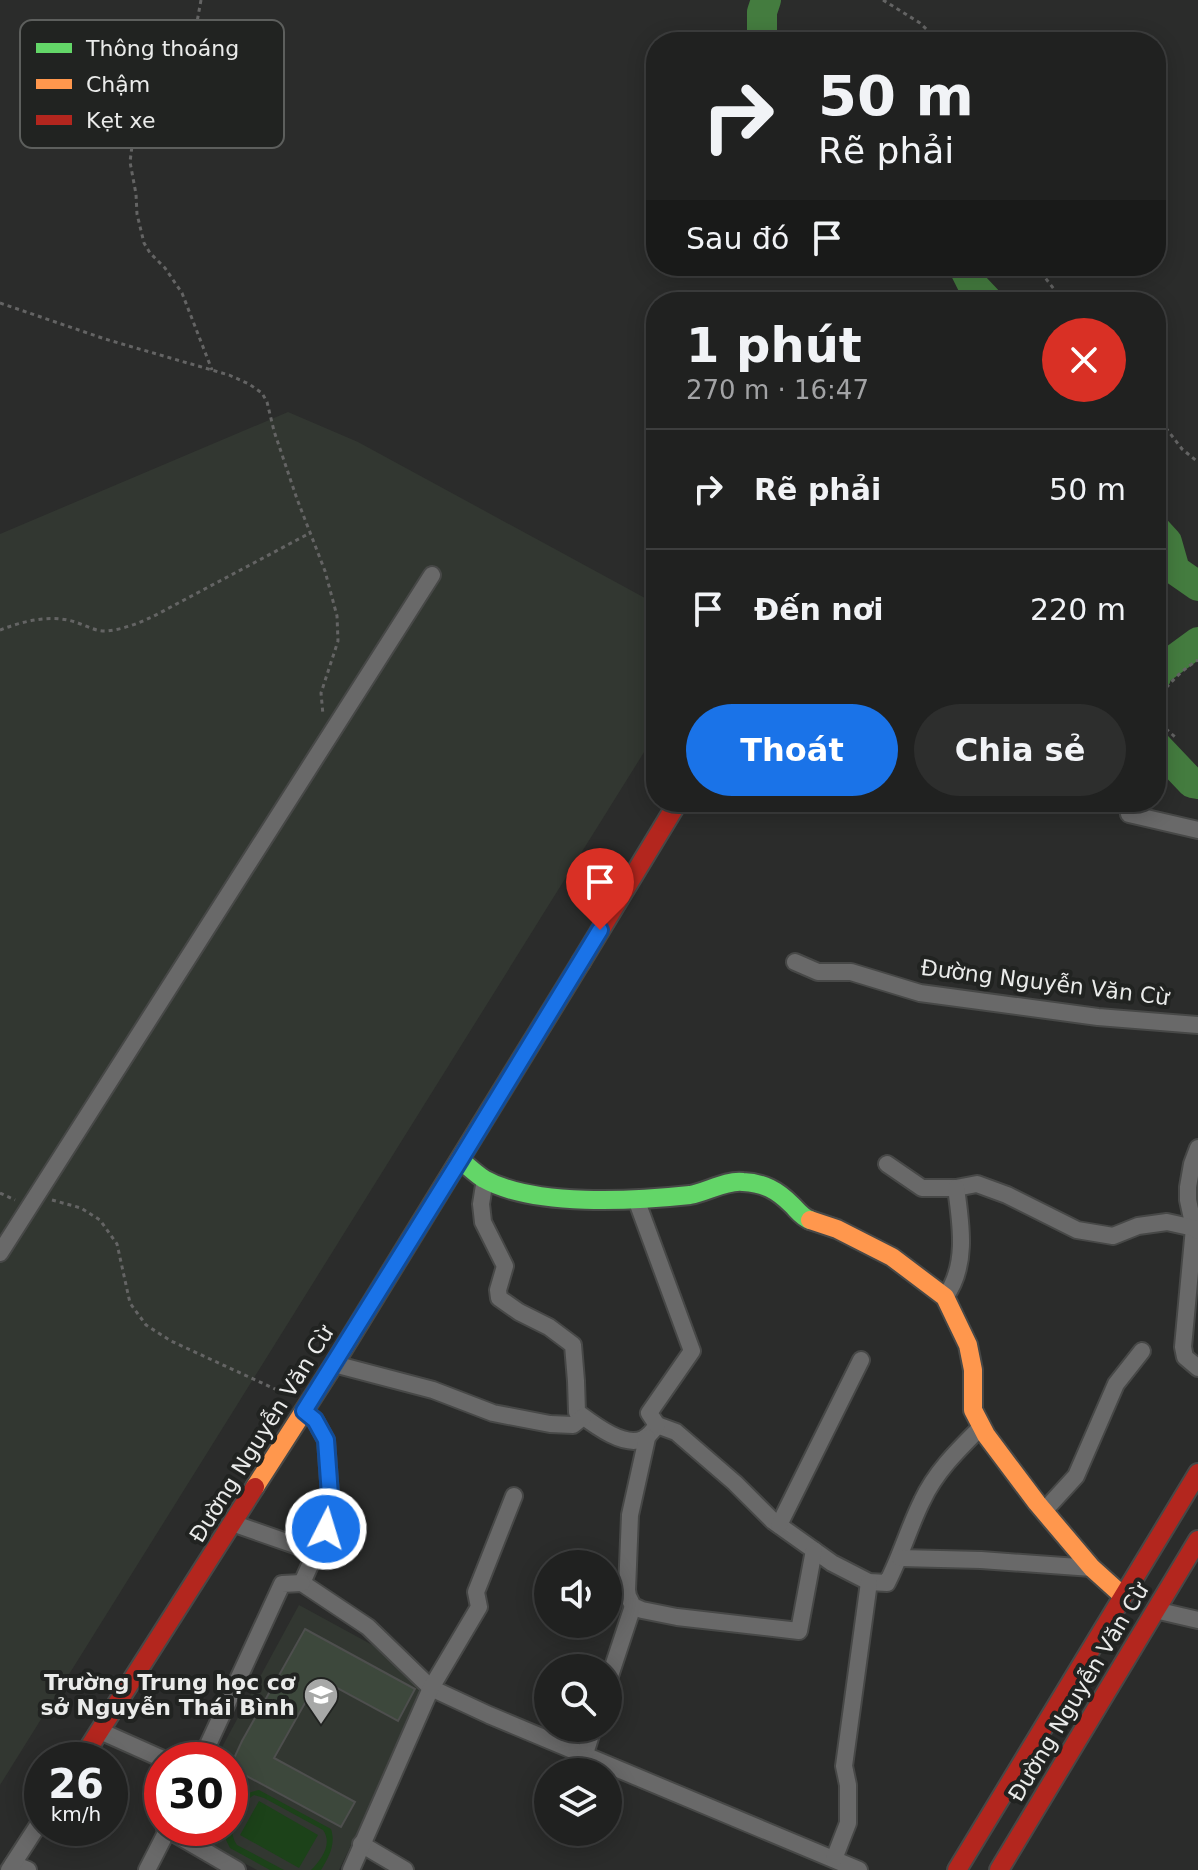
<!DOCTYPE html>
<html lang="vi">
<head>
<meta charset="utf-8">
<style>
	body { margin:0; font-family:"DejaVu Sans",sans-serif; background:#2d2e2d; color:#f1f3f6; height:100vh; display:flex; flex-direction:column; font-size:30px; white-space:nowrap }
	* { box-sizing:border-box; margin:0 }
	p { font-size:26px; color:#a2a3a5 }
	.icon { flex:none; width:44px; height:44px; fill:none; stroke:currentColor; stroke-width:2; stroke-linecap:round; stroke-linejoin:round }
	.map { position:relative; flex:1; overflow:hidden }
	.panel { position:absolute; left:646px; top:292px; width:520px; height:520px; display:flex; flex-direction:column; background:#202120; border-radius:32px; box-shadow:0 4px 20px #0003,0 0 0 2px #3d3e3e }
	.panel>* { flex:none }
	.guide { position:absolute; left:646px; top:32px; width:520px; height:244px; border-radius:32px; box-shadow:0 4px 20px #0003,0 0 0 2px #3d3e3e; background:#202120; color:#f1f3f6; overflow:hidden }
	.buttons { position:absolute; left:534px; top:1550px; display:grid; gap:16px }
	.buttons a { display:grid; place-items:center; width:88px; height:88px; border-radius:50%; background:#202120; box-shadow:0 4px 20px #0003,0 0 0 2px #3d3e3e; font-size:40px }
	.speed { position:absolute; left:24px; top:1742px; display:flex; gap:16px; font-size:40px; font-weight:700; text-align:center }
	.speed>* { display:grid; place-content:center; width:104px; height:104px; border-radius:50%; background:#202120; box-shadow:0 4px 20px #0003,0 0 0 2px #3d3e3e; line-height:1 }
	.speed small { font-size:20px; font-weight:400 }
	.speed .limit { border:12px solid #d22; background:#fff; color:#111 }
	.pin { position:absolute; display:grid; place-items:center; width:68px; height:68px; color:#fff; margin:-82px -34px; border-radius:50% 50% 50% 0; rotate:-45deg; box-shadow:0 0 8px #0007 }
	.pin .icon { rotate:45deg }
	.me { position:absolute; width:88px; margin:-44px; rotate:5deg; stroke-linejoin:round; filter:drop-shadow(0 0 6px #0008) }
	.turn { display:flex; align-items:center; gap:28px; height:168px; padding:0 40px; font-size:36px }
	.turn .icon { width:104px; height:104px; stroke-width:2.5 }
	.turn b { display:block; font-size:56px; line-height:68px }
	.then { display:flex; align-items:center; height:76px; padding:0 40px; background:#0003; gap:16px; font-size:30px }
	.round { display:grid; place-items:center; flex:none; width:84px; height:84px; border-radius:42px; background:#2d2e2d }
	.head { display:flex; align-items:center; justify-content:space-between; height:136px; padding:0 40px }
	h1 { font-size:48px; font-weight:700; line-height:60px }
	.cta { display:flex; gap:16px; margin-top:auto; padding:16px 40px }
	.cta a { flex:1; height:92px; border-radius:48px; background:#1a73e8; color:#fff; font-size:32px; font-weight:700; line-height:92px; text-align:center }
	.cta a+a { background:#2d2e2d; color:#f1f3f6 }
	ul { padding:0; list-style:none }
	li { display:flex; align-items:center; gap:24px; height:120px; padding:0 40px; border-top:2px solid #3d3e3e }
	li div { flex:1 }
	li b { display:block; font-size:30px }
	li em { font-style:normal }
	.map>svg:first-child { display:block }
	.built { fill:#323731 }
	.green { fill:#1c4219 }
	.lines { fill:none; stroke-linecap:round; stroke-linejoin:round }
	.river { stroke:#447c3f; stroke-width:30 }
	.building { fill:#3d483c; stroke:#4e4f4e; stroke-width:2 }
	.street-casing { stroke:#474847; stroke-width:20 }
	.fast-casing { stroke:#474847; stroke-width:22 }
	.slow-casing { stroke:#474847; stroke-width:22 }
	.jam-casing { stroke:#474847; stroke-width:22 }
	.path { stroke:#646464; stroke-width:3; stroke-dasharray:4 4; stroke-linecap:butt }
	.street { stroke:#696969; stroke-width:16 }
	.fast { stroke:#63d668; stroke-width:18 }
	.slow { stroke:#ff974d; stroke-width:18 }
	.jam { stroke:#b3261e; stroke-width:18 }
	.route-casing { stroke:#114b97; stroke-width:20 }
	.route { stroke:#1a73e8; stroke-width:14 }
	.labels { text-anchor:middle; stroke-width:8; stroke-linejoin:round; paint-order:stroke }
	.street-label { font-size:22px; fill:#eaebea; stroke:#212321 }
	.poi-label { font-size:22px; font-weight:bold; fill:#eaebea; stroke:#212321; text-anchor:end }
	.key { fill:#212321; stroke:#5d5f5d; stroke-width:2 }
	.key-label { font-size:22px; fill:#eaebea }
</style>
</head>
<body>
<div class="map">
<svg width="1198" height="1870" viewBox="0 0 1198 1870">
	<rect width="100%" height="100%" fill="#2b2c2b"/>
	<g class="built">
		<path d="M288,412L358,442L656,604V733L0,1785V534Z"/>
		<path d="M299,1605L376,1647L425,1691L339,1870H257L179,1828H230V1760H215Z"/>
	</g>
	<g class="green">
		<path d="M259,1790L331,1829C336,1844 329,1857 321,1870H311C321,1860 333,1844 323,1830L264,1798L254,1795C236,1806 225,1827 237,1845L284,1870H270L230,1848L226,1840L225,1829L230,1828C230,1806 236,1795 259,1790Z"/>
		<path d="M259,1801L318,1835L299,1868L240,1835Z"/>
	</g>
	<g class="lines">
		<g class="river">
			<path d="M762,42V12L766,0"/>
			<path d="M963,266L972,284L989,302"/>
			<path d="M1156,530L1167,542L1175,570L1198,586"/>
			<path d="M1156,677L1157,672L1198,642"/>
			<path d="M1156,745L1192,783L1198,784"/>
		</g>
	</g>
	<path class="building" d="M305,1629L415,1689L398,1721L319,1678L274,1758L355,1802L341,1827L230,1767L242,1741Z"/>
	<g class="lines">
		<defs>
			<g id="street">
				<path d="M1129,814L1198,830"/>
				<path d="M795,962L818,972H851L920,993L1098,1017L1198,1025"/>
				<path d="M1198,1148L1192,1164L1188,1187V1200L1194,1228L1183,1347L1185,1357L1198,1368"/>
				<path d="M887,1164L922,1188H956L977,1184L1007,1195L1077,1230L1113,1236L1138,1226L1167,1222L1194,1228L1198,1231"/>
				<path d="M485,1179L481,1204L483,1222L505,1266L498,1290L499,1298L519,1312L549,1327L573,1345L576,1381L577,1412C592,1423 623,1448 643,1439C649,1436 653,1431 657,1425L676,1432L735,1483L773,1521L832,1563L869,1582L887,1583C901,1556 909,1527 922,1501C936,1471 959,1449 982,1426"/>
				<path d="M636,1199L692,1351L649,1413L657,1425"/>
				<path d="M0,1253L432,575"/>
				<path d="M945,1297C968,1266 961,1224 956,1188"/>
				<path d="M334,1364L433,1390L493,1413L550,1424L573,1425L583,1417"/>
				<path d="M647,1438L630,1515L627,1590L628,1596L633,1606L642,1610L677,1617L799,1631L814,1550"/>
				<path d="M1044,1511L1076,1476L1116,1384L1142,1351"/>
				<path d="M232,1523L315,1552"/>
				<path d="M779,1525L861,1360"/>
				<path d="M900,1558L981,1560L1092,1568"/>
				<path d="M302,1583L368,1627L431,1688L489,1715L859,1870"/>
				<path d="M302,1583L326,1529L331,1509L326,1440L315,1420L304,1411"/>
				<path d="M1155,1610L1198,1620"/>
				<path d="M608,1682L633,1606"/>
				<path d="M100,1731L165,1760"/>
				<path d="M585,1754L593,1728"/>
				<path d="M201,1760L282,1584L302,1583"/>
				<path d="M165,1828L237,1870"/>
				<path d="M361,1844L405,1870"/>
				<path d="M834,1859L848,1823V1785L844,1766L869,1582"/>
				<path d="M13,1864L28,1870"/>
				<path d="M9,1870L42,1819"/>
				<path d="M147,1870L168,1829"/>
				<path d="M351,1870L431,1688L479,1607L476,1592L514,1496"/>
			</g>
			<path id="fast" d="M460,1160C468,1166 476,1174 484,1179C534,1207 634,1201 690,1195C707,1192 726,1180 743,1182C764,1183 777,1190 792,1205C798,1211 802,1217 810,1220"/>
			<g id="slow">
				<path d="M810,1220L837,1229L892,1257L945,1297L968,1345L973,1370V1410L986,1435L1037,1503L1092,1568L1123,1596"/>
				<path d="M255,1487L334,1364L581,962"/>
			</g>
			<g id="jam">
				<path d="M581,962L678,802"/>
				<path d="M81,1760L255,1487"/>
				<path d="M957,1870L1198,1473"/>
				<path d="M999,1870L1198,1540"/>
			</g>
		</defs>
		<use href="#street" class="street-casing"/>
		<use href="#fast" class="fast-casing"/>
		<use href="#slow" class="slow-casing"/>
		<use href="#jam" class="jam-casing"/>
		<g class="path">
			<path d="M201,0L195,33L187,59L176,79L159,90L151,100L132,146L130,162L136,194L137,214L144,243L150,253L165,268L182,293L212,370"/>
			<path d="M883,0L920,23L940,42"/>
			<path d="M1036,266L1064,302"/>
			<path d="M0,303L105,339L229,375L249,384L262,393L267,402L274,431L297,499L325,571L337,616L338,641L321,693L323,715"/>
			<path d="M1156,415L1182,449L1198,462"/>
			<path d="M0,630C23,621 51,614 75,622C85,625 94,631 105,631C122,630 139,623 154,616L310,533"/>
			<path d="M1156,700C1168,685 1181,670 1198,660"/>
			<path d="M1156,716L1164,727L1175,737"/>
			<path d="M0,1193L15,1200"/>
			<path d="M52,1200L81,1208L100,1220L117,1244L130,1303L146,1325L171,1341L288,1395"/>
		</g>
		<use href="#street" class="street"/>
		<use href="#fast" class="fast"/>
		<use href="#slow" class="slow"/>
		<use href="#jam" class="jam"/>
	</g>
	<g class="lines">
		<defs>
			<path id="route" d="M326,1529L331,1509L326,1440L315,1420L304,1411L460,1160L600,930"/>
		</defs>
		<use href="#route" class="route-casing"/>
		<use href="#route" class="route"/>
	</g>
	<defs>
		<symbol id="school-pin" viewBox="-11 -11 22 30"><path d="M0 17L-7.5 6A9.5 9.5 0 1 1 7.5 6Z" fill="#a7a8a7" stroke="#212321"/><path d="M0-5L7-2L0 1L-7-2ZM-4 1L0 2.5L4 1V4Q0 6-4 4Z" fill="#fff"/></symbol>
	</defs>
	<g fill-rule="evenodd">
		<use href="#school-pin" x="301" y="1675" width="40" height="54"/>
	</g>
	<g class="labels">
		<g class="street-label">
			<text transform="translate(1045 982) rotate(7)" y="8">Đường Nguyễn Văn Cừ</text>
			<text transform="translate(261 1434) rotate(-58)" y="8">Đường Nguyễn Văn Cừ</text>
			<text transform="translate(1078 1692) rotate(-59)" y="8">Đường Nguyễn Văn Cừ</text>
		</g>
		<g class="poi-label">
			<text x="295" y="1690">Trường Trung học cơ<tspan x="295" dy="25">sở Nguyễn Thái Bình</tspan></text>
		</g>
	</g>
	<rect x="20" y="20" width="264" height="128" rx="12" class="key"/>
	<rect x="36" y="43" width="36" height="10" fill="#63d668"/>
	<rect x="36" y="79" width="36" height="10" fill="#ff974d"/>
	<rect x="36" y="115" width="36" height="10" fill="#b3261e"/>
	<g class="key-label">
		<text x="86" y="56">Thông thoáng</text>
		<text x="86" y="92">Chậm</text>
		<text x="86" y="128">Kẹt xe</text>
	</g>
</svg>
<div class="buttons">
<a><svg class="icon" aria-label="sound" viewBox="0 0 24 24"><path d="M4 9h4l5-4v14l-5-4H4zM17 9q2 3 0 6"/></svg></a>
<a><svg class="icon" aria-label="search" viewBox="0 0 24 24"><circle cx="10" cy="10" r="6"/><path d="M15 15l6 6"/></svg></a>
<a><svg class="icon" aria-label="layers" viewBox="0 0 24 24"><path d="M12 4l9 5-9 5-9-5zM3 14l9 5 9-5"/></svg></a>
</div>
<div class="speed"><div>26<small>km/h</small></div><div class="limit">30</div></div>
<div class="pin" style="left:600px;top:930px;background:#d93025"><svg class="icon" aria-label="arrive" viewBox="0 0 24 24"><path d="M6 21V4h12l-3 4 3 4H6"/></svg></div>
<svg class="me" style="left:326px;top:1529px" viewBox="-20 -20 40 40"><circle r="17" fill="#1a73e8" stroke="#fff" stroke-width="3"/><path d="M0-11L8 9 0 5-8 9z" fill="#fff"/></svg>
<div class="guide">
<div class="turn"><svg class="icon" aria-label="right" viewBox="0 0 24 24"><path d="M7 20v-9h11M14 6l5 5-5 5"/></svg><div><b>50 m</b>Rẽ phải</div></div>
<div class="then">Sau đó<svg class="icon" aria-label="arrive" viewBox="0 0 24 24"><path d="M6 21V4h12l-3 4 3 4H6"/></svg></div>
</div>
<section class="panel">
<div class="head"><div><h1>1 phút</h1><p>270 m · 16:47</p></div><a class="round" style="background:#d93025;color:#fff"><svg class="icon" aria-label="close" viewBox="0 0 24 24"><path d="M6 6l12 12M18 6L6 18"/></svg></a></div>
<ul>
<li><svg class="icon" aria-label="right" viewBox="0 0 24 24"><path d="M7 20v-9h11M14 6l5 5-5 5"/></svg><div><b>Rẽ phải</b></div><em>50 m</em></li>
<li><svg class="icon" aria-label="arrive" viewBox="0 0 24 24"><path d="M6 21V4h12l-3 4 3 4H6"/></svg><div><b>Đến nơi</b></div><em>220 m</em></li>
</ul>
<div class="cta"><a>Thoát</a><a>Chia sẻ</a></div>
</section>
</div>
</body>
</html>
